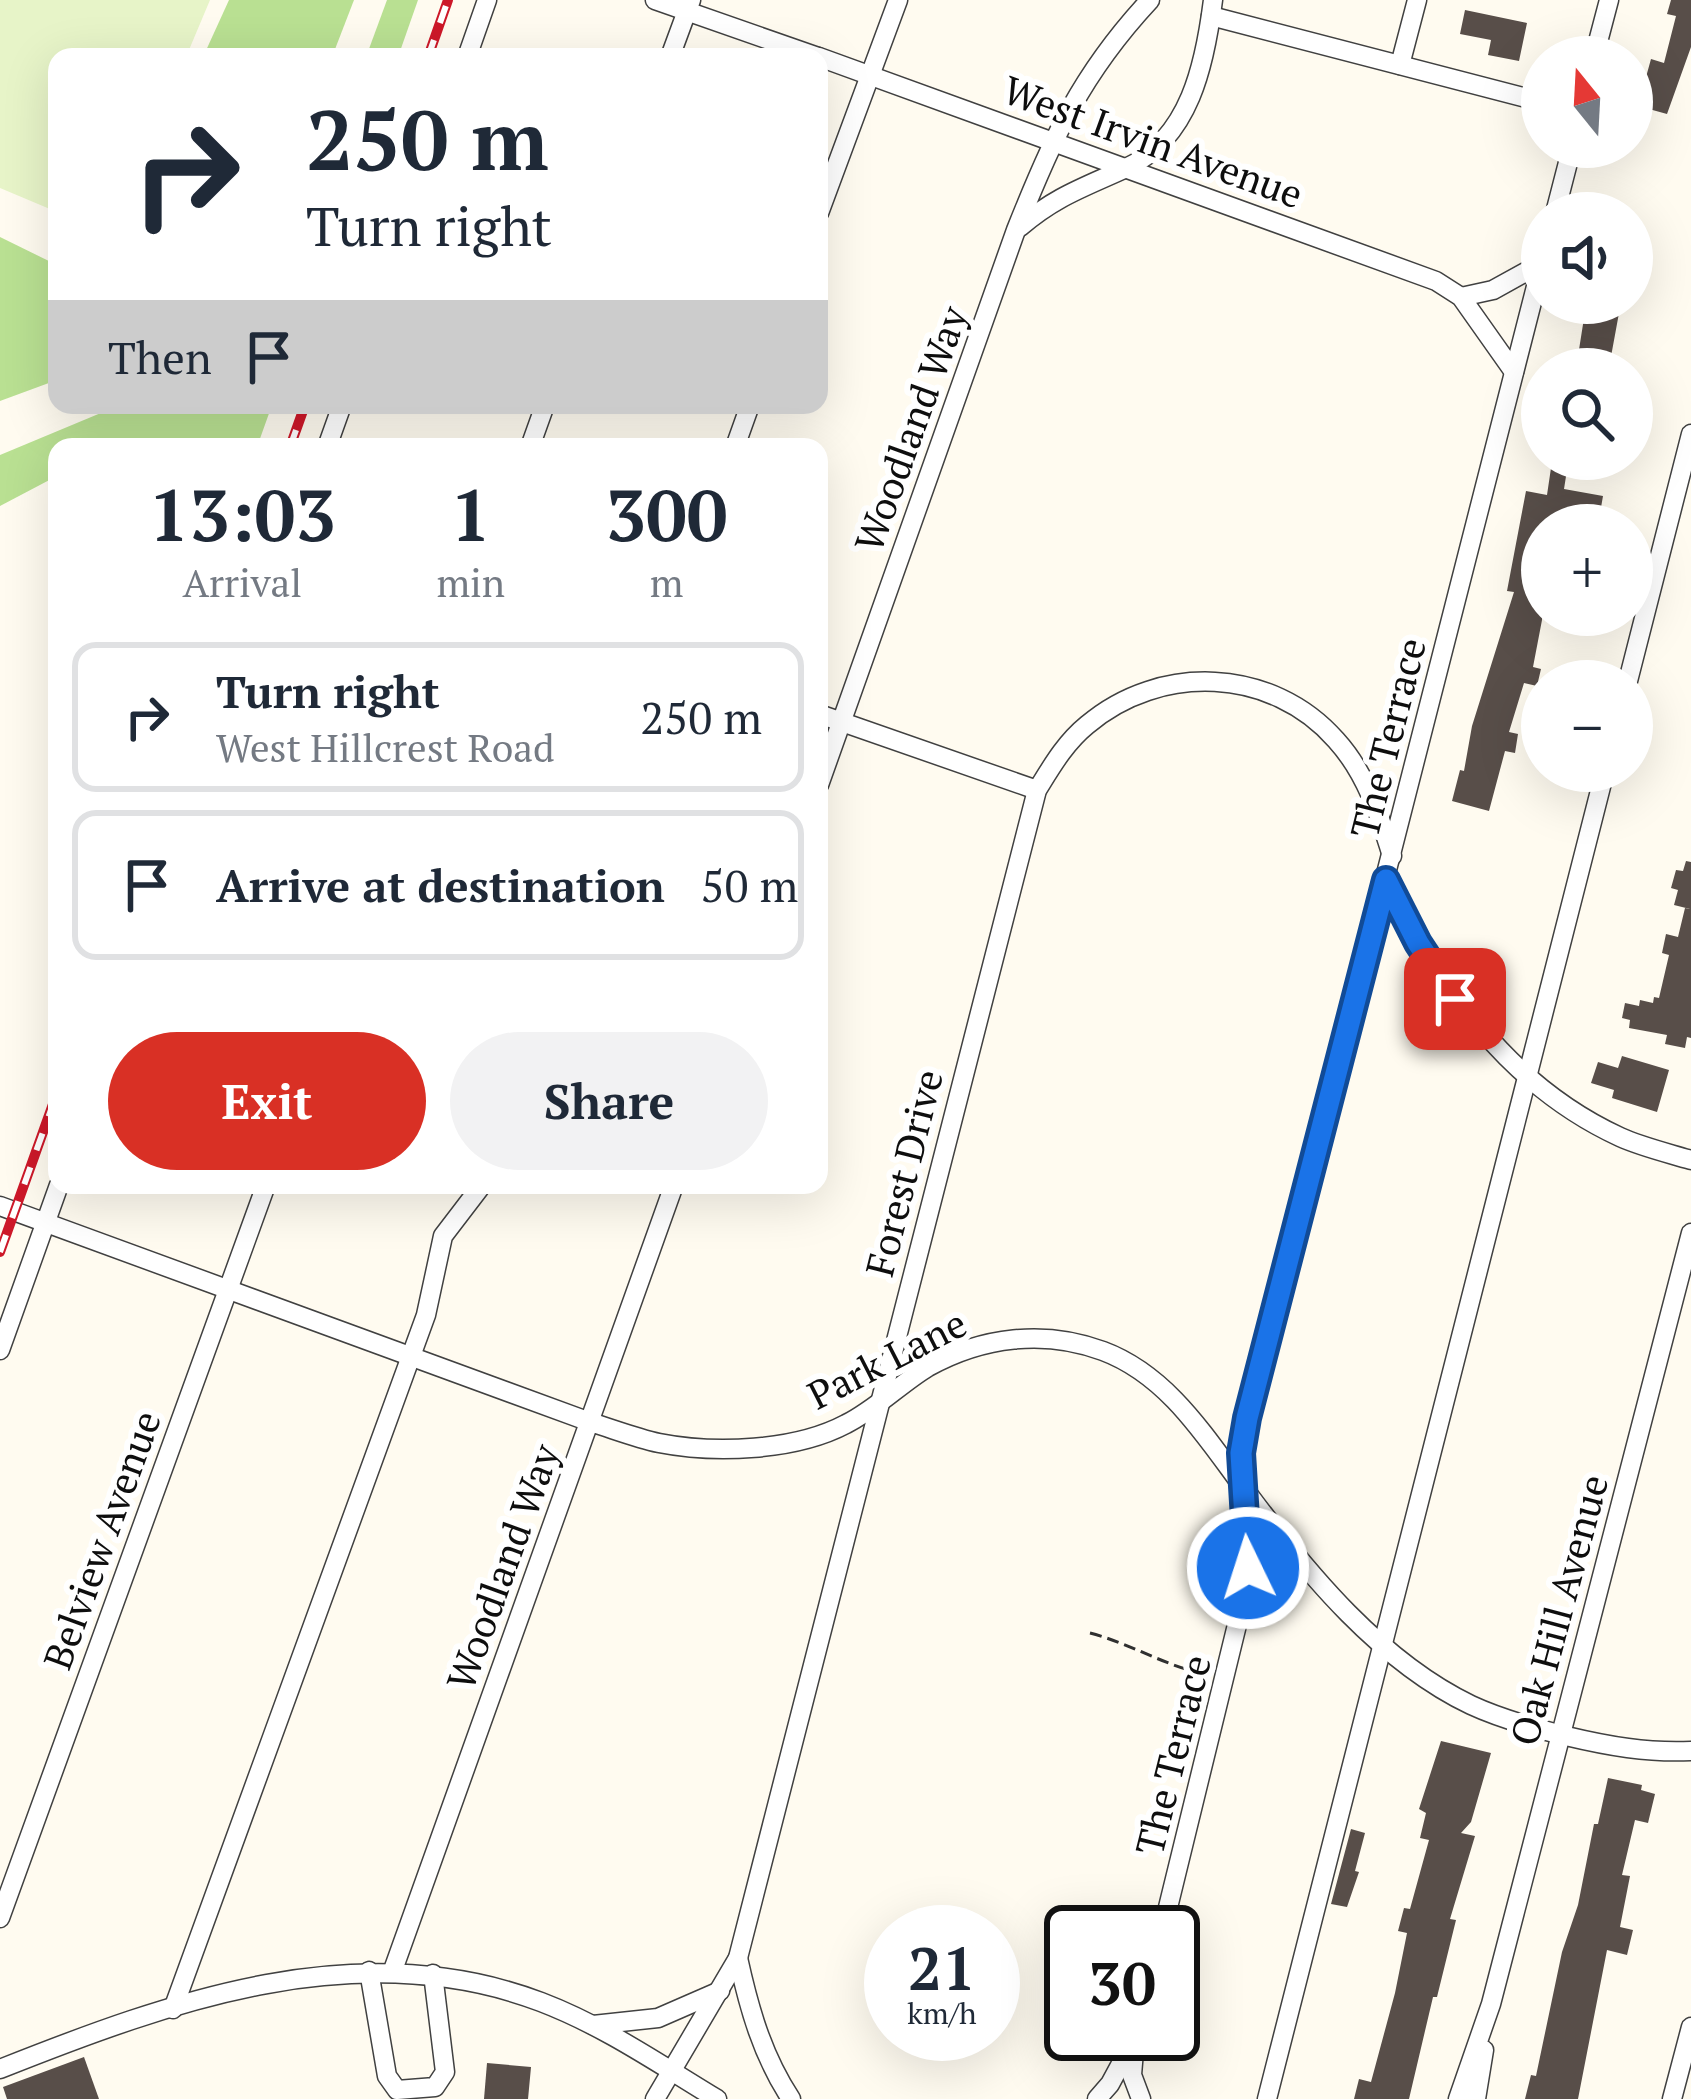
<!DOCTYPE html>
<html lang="en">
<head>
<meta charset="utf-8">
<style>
	body { margin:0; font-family:"PT Serif",serif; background:#f2f2f3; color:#1f2937; height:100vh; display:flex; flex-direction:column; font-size:45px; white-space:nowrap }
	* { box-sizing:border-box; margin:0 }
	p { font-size:39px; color:#747a83 }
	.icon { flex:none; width:66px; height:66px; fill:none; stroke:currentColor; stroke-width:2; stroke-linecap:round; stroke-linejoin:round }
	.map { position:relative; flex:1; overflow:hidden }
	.panel { position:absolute; left:48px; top:438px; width:780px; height:756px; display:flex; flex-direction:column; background:#fff; border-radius:24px; box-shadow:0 12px 48px #0002 }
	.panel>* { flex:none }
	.hud { position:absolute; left:48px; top:48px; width:780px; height:366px; border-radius:24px; box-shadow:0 12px 48px #0002; background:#fff; color:#1f2937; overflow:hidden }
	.needle { width:78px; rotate:342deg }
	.tools { position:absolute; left:1521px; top:36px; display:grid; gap:24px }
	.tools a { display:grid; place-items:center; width:132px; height:132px; border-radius:50%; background:#fff; box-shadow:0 12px 48px #0002; font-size:60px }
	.speed { position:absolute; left:864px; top:1905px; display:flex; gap:24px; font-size:60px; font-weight:700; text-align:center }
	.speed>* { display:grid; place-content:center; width:156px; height:156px; border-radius:50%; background:#fff; box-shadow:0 12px 48px #0002; line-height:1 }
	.speed small { font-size:30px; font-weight:400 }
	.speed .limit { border:6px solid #111; border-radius:18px; background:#fff; color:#111 }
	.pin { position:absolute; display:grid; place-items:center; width:102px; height:102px; color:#fff; margin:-51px; border-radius:24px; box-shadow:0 6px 18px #0006 }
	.me { position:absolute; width:132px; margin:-66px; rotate:356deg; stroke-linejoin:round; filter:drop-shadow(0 0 9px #0008) }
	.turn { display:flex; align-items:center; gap:42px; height:252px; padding:0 60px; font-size:54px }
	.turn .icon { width:156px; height:156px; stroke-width:2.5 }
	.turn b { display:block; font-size:84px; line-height:102px }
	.then { display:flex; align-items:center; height:114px; padding:0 60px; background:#0003; gap:24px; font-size:45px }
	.eta { display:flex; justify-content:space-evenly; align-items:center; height:204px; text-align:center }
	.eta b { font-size:72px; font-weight:700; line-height:84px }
	.cta { display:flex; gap:24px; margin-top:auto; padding:24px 60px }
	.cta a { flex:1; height:138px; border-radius:72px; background:#d93025; color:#fff; font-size:48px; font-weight:700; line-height:138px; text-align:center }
	.cta a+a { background:#f2f2f3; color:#1f2937 }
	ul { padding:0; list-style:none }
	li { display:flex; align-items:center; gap:36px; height:150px; margin:0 24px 18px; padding:0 36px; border:6px solid #e0e1e3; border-radius:24px }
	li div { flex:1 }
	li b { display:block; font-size:45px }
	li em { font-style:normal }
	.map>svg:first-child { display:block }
	.forest { fill:#b9e092 }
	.pitch { fill:#e7f4c8 }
	.building { fill:#584e49 }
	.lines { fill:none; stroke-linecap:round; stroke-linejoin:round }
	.minor-casing { stroke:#414141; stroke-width:21 }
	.path { stroke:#303030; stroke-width:3; stroke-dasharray:12 6; stroke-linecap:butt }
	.minor { stroke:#fff; stroke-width:18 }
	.rail-casing { stroke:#cd1829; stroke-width:10 }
	.rail { stroke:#fff; stroke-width:6; stroke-dasharray:18; stroke-linecap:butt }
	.route-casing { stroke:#114b97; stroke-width:30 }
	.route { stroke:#1a73e8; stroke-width:21 }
	.labels { text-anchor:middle; stroke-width:12; stroke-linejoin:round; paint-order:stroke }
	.street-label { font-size:39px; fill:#0e0e0e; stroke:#fff }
</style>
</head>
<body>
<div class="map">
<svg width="1691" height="2099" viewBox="0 0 1691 2099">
	<rect width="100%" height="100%" fill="#fffbf0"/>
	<g class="forest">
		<path d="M229,0H354L332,57H203Z"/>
		<path d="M387,0H418L398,57H366Z"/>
		<path d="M0,237L57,265V380L0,401Z"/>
		<path d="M120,405H272L257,447H57V476L0,506V455Z"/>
	</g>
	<path class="pitch" d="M0,0H210L186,57H57V212L0,188Z"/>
	<g class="building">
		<path d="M1671,0H1691V47L1667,114L1638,106L1651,59L1664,63L1676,16L1667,14Z"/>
		<path d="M1465,10L1527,23L1519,61L1488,55L1491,40L1460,34Z"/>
		<path d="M1594,303H1613L1612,312L1619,313L1610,362L1578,356L1584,318L1591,320Z"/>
		<path d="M1551,468L1567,470L1564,489L1603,496L1598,525H1542V620L1533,667L1541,669L1537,686L1524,683L1509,732L1518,734L1515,753L1505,751L1489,811L1452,801L1460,770L1464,771L1472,726L1514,592L1507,591L1526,491L1547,495Z"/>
		<path d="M1686,861L1691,862V1038L1687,1037L1685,1048L1665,1044L1667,1035L1629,1028L1630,1020L1622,1018L1625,1003L1639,1006L1640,1000L1653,1003L1654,997L1659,998L1669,955L1662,953L1666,934L1678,937L1685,908L1690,909L1674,905L1678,890L1671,888L1676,870L1683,871Z"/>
		<path d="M1622,1056L1669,1070L1657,1112L1612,1098L1614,1090L1591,1083L1598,1062L1618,1068Z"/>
		<path d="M1441,1741L1491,1753L1471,1822L1461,1833L1475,1836L1450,1919L1456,1920L1437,1997H1433L1409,2099H1354L1359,2079L1371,2082L1395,1993L1407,1933L1398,1931L1404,1908L1410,1909L1429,1840L1420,1838L1426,1813L1419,1809Z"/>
		<path d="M1608,1778L1642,1785L1641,1790L1655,1794L1648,1823L1635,1820L1622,1875L1630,1876L1620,1927L1633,1930L1627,1955L1607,1950L1578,2099H1525L1531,2075L1536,2076L1562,1952L1578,1905L1594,1824H1598Z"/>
		<path d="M1351,1829L1365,1833L1355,1871L1359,1872L1347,1907L1331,1904Z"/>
		<path d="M84,2057L99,2099H7L3,2087Z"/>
		<path d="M487,2063L531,2067L528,2099H484Z"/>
	</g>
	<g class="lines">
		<defs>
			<g id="minor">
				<path d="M655,0L818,57"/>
				<path d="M1211,16L1542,102"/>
				<path d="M467,57L487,0"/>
				<path d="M670,57L691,0"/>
				<path d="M819,57L1436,281L1461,297L1514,372"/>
				<path d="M1594,57L1609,0"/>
				<path d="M1400,65L1417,0"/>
				<path d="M819,213L898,0"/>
				<path d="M1555,213L1572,147"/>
				<path d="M1020,227C1056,196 1085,187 1126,168C1190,138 1205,64 1213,0"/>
				<path d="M1461,297L1493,290L1542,263"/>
				<path d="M327,447L342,405"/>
				<path d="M530,447L545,405"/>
				<path d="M735,447L750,405"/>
				<path d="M1628,681L1691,434"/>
				<path d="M819,714L1037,790"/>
				<path d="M819,785L1016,230C1053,137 1081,74 1150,0"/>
				<path d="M1386,880C1441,987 1507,1085 1620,1137C1642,1147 1668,1153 1691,1160"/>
				<path d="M0,1206L590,1422C613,1429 636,1438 659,1443C715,1454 795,1451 846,1424C876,1409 900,1384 928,1367C982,1337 1044,1329 1103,1351C1170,1376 1208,1441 1249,1495C1308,1574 1381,1662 1471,1705C1501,1719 1534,1728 1566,1736C1608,1746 1647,1753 1691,1751"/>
				<path d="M0,1350L59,1185"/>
				<path d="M0,1918L266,1185"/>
				<path d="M1162,1932L1246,1588C1252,1531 1237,1475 1247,1418L1542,263"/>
				<path d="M738,1958C749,2008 762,2055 791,2099"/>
				<path d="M393,1970L674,1185"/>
				<path d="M369,1971L387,2076L397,2090L435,2087L445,2072L433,1974"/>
				<path d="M173,2009L426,1315L443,1236L482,1185"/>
				<path d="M593,2025L658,2018L720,1991"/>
				<path d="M1134,2051L1132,2075L1141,2099"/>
				<path d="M0,2069C171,2001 359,1933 541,2002C604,2026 659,2064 717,2099"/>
				<path d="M655,2099L738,1958L1037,790C1052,766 1065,743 1087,725C1160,663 1272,667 1336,740C1366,773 1379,814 1392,856"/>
				<path d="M1097,2099L1110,2084L1137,2034"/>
				<path d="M1267,2099L1605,771"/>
				<path d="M1458,2099L1491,2004L1691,1233"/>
				<path d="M1476,2099L1484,2050"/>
				<path d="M1672,2099L1691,2027"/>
			</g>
		</defs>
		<use href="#minor" class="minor-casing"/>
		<path class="path" d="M1090,1633C1125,1642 1155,1660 1189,1670L1197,1686L1203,1689"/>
		<use href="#minor" class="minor"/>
		<defs>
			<g id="rail">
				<path d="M428,57L448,0"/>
				<path d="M290,447L305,405"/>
				<path d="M0,1252L57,1093"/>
			</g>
		</defs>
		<use href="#rail" class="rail-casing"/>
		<use href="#rail" class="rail"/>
	</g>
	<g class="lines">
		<defs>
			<path id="route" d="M1248,1568L1241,1453L1247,1418L1386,880L1418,943L1455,999"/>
		</defs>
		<use href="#route" class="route-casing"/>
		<use href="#route" class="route"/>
	</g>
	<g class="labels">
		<g class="street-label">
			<text transform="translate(1153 142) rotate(20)" y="14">West Irvin Avenue</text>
			<text transform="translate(911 429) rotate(-70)" y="14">Woodland Way</text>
			<text transform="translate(1388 738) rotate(-76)" y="14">The Terrace</text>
			<text transform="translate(904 1173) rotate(-76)" y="14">Forest Drive</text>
			<text transform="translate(887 1359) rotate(-27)" y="14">Park Lane</text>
			<text transform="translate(102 1540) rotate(-70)" y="14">Belview Avenue</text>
			<text transform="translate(503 1567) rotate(-70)" y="14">Woodland Way</text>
			<text transform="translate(1559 1610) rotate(-75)" y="14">Oak Hill Avenue</text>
			<text transform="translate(1173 1755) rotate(-76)" y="14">The Terrace</text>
		</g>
	</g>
</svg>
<div class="tools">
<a><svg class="needle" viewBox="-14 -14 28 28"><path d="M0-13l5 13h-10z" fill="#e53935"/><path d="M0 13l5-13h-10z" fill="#747a83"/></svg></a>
<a><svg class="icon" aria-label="sound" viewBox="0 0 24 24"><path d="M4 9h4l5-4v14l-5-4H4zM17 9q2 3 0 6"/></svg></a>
<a><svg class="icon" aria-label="search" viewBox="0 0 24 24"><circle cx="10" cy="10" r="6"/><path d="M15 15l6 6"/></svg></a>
<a>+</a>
<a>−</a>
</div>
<div class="speed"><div>21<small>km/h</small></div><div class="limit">30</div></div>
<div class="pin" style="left:1455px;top:999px;background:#d93025"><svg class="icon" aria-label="arrive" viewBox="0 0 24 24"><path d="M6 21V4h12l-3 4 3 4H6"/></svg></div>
<svg class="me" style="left:1248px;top:1568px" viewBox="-20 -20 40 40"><circle r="17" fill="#1a73e8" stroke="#fff" stroke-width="3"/><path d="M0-11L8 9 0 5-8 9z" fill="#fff"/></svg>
<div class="hud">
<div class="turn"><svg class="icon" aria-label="right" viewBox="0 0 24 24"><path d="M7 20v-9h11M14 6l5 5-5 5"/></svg><div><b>250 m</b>Turn right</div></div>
<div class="then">Then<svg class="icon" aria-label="arrive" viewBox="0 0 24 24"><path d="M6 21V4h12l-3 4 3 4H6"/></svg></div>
</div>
<section class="panel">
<div class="eta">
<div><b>13:03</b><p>Arrival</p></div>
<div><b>1</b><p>min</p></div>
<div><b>300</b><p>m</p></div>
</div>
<ul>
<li><svg class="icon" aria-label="right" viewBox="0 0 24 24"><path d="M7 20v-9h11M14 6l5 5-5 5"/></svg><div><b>Turn right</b><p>West Hillcrest Road</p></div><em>250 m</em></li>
<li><svg class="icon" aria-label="arrive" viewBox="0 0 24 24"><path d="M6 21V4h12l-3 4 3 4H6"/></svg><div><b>Arrive at destination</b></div><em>50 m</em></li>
</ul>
<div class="cta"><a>Exit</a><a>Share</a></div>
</section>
</div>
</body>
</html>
